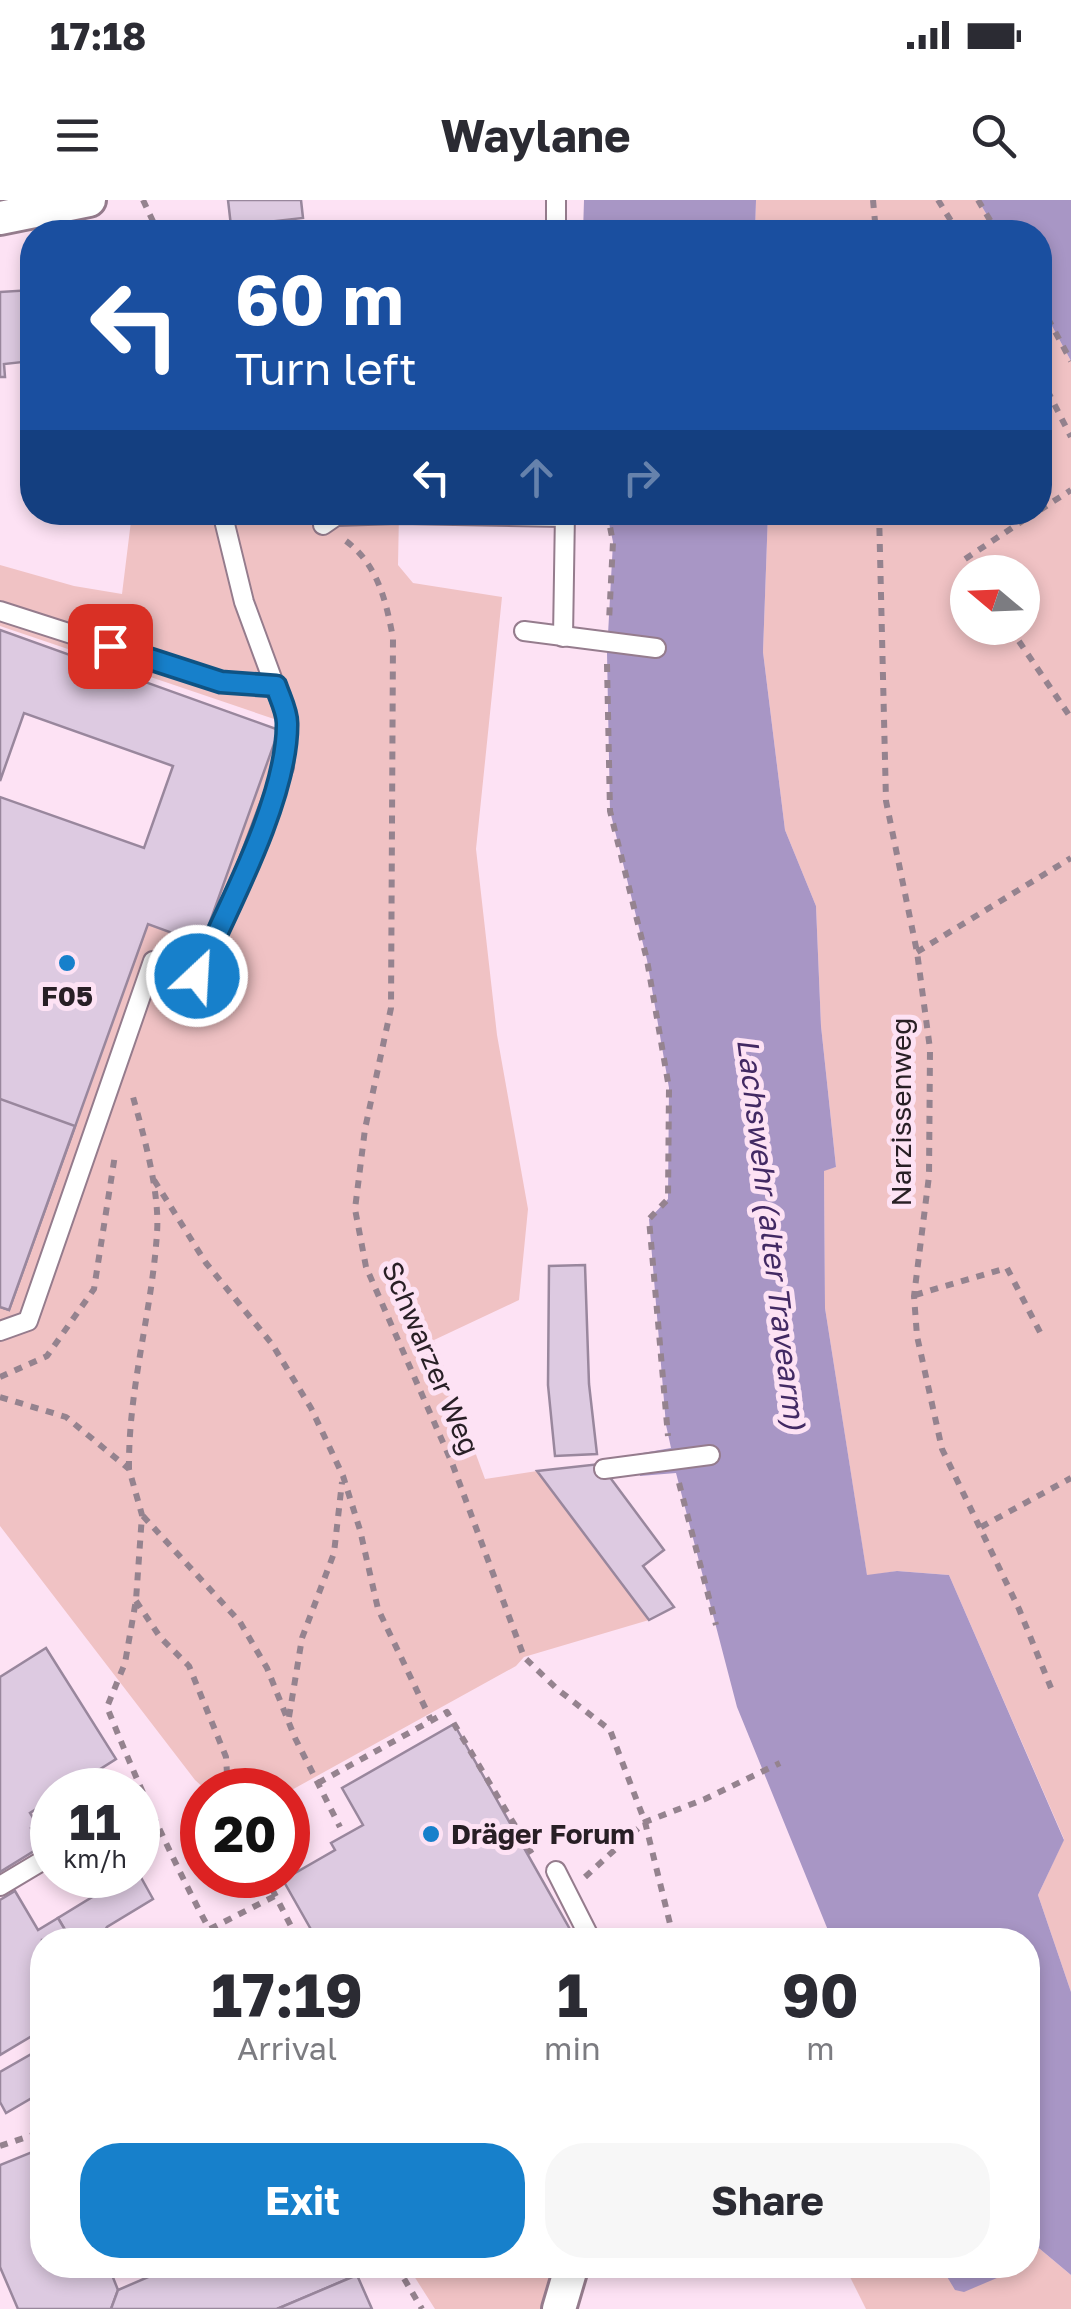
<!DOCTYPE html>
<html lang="en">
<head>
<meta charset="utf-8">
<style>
	body { margin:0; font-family:"Golos Text",sans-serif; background:#f7f7f7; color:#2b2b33; height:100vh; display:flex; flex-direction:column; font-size:38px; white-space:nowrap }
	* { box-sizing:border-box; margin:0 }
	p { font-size:32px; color:#7c7c81 }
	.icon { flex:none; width:55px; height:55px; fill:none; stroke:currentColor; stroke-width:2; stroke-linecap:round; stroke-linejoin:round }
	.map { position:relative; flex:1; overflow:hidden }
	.details { position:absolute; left:30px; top:1728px; width:1010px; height:350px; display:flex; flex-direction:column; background:#fff; border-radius:40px; box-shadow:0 5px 15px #0003 }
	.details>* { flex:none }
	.top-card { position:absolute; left:20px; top:20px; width:1032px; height:305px; border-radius:40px; box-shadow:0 5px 15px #0003; background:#1a4fa0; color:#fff; overflow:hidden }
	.needle { width:65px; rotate:289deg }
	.buttons { position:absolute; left:950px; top:355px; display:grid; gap:20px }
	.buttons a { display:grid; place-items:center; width:90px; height:90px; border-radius:50%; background:#fff; box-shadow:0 5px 15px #0003; font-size:50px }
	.speed { position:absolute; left:30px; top:1568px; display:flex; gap:20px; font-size:50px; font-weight:700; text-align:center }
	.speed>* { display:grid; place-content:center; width:130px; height:130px; border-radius:50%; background:#fff; box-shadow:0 5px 15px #0003; line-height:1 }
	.speed small { font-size:25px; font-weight:400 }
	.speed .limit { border:15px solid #d22; background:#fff; color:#111 }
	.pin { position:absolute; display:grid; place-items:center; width:85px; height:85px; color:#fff; margin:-42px; border-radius:20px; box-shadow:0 5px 15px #0006 }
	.me { position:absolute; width:110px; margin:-55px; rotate:25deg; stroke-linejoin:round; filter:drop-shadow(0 0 8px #0008) }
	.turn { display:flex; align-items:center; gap:35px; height:210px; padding:0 50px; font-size:45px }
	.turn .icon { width:130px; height:130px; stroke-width:2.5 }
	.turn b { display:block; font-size:70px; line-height:85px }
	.lanes { display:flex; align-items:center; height:95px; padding:0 50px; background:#0003; justify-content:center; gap:50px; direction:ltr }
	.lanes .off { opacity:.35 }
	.eta { display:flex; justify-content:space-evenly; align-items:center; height:170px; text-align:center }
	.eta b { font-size:60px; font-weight:700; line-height:70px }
	.cta { display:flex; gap:20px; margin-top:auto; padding:20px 50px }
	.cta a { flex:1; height:115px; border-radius:40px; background:#1780cb; color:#fff; font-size:40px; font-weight:700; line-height:115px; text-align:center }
	.cta a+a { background:#f7f7f7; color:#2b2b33 }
	.status { display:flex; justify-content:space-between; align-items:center; height:70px; padding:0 50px; background:#fff; direction:ltr }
	.status svg { height:28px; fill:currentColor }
	header { display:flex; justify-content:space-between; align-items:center; height:130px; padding:0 50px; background:#fff; font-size:45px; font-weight:700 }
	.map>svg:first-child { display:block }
	.green { fill:#f0c2c4; fill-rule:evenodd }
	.water { fill:#a896c5 }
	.building { fill:#ddcae1; stroke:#99879d; stroke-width:2.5 }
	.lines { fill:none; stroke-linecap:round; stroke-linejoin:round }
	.service-casing { stroke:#957c8d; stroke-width:22 }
	.minor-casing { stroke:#957c8d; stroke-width:38 }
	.path { stroke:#95838f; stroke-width:6; stroke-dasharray:8 8; stroke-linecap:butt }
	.service { stroke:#fff; stroke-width:18 }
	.minor { stroke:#fff; stroke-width:32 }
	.route-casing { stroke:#0f5384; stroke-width:25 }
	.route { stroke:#1780cb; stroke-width:18 }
	.poi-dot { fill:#1780cb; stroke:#fde2f4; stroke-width:4 }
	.labels { text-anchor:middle; stroke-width:10; stroke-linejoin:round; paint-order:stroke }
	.poi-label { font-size:28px; font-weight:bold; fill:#281f25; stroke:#fde2f4 }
	.street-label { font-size:28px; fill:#281f25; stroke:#fde2f4 }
	.water-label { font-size:30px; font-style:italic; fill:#422963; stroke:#fde2f4 }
</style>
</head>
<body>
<div class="status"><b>17:18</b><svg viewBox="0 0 49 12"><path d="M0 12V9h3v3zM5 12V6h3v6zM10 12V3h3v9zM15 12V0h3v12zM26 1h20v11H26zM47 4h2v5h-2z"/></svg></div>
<header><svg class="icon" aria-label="menu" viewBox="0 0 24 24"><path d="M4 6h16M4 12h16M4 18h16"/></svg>Waylane<svg class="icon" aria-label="search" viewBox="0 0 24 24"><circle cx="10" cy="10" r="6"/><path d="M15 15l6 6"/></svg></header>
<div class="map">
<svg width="1071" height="2109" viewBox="0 0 1071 2109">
	<rect width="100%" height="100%" fill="#fde2f4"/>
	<g class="green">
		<path d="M756,0H978L997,32H755Z"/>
		<path d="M1040,104L1071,161V1792L1038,1695L1064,1639L949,1375L897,1371L867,1376L825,1108L824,970L836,967L821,826L816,706L785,630L763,452L768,313L1040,312ZM968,372H1022V428H968Z"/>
		<path d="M132,313H399L398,365L413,383L502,397L476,649L497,835L528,1009L519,1100L434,1140L485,1279L537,1271L649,1420L524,1457L516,1466L288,1592L206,1590L195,1580L0,1326V1107L10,1110L148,724L202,744L283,522L0,426V365L74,386L122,394Z"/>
		<path d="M1028,2039L1071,2075V2109H866L844,2065H1028Z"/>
		<path d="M407,2065H558L547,2102L541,2109H435Z"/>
	</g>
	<g class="water">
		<path d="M584,0H756L755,32H583Z"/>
		<path d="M978,0H1071V161L1040,104V32H997Z"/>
		<path d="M607,313H768L763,452L785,630L816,706L821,826L836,967L824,971L825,1108L867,1375L897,1371L949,1375L1064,1640L1038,1695L1071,1792V2075L1028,2039V1740H832L737,1507L676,1273L640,1276L637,1254L671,1248L666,1225L649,1019L668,999L669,888L647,760L610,611L607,453L613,342Z"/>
		<path d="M940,2065H1011V2072L964,2092L955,2090Z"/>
	</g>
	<g class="building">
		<path d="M228,0H301L303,18L231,26Z"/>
		<path d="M32,90V161L4,164L5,177H0V92Z"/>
		<path d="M0,430L279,530L202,744L148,724L9,1110L0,1107V925L4,914L0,913V597L144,648L173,566L24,513L0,581Z"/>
		<path d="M0,899L75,926L9,1110L0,1107Z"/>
		<path d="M585,1065L589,1184L597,1254L555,1256L548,1185L549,1066Z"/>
		<path d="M600,1264L664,1350L643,1366L674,1407L649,1420L537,1271Z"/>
		<path d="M46,1448L116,1559L67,1590H52V1599L30,1613L37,1624L31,1628L42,1646L0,1672V1477Z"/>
		<path d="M454,1524L576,1740H317L283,1680L335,1650L331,1643L363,1625L342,1588Z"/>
		<path d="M138,1672L153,1699L107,1727L99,1740H71L58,1718L97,1694L86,1675H138Z"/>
		<path d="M15,1691L38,1730L58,1718L71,1740H42V1830L0,1855V1700Z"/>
		<path d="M42,1848V1892L6,1913L0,1902V1872Z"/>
		<path d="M42,1948V2065H108L118,2090L111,2109H18L0,2067V1965Z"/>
		<path d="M176,2065H353L357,2075L277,2109H111L118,2090Z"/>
		<path d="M357,2075L372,2109H277Z"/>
	</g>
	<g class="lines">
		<defs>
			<g id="service">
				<path d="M556,0V32"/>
				<path d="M323,325L336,316L399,314L565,317"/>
				<path d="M0,411L221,482L277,486"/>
				<path d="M524,431L656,448"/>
				<path d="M563,437L565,312"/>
				<path d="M0,1131L28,1121L153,761L197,776L246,668L284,567L287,519L244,402L222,312"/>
				<path d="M604,1269L710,1255"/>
				<path d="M556,1671L591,1740"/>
				<path d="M0,1686L52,1655"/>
			</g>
			<g id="minor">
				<path d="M0,18L89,0"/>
				<path d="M559,2109L572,2065"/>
			</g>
		</defs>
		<use href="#service" class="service-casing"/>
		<use href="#minor" class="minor-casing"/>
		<g class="path">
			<path d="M143,0L158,32"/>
			<path d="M873,0L876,32"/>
			<path d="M938,0L958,32"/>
			<path d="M978,0L997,32"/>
			<path d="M1040,104L1071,161"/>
			<path d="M1040,176L1071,237"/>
			<path d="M1040,310L1071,290"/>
			<path d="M260,312L303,321"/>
			<path d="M607,312L613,342L609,421"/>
			<path d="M879,312L886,601L917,752L930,849L929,976L914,1096L917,1136L942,1249L1019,1409L1051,1488"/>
			<path d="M346,341C378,365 386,401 393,438L391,808L365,929L355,1009L366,1067L452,1263L524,1457L557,1489L610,1530L645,1622L674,1740"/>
			<path d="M974,372L965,359L1036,312"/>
			<path d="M1010,428L1071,518"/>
			<path d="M607,464L610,611L647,760L669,888L668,999L649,1019L668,1236"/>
			<path d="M917,752L1071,658"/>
			<path d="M154,980L206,1063L272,1144L311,1208L343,1276L360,1330L378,1409L431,1520"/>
			<path d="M915,1095L1007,1068L1042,1136"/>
			<path d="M0,1177L47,1156L94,1089L115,955"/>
			<path d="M0,1197L66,1217L129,1269L142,1315L136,1400L125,1463L107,1507C139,1587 174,1664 215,1740"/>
			<path d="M129,1269C128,1189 152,1112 157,1033C160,993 144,936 133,897"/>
			<path d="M679,1283L716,1425"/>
			<path d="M143,1316L240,1422L267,1468L295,1538L340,1627"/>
			<path d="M981,1327L1071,1278"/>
			<path d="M136,1401L160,1437L189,1466L226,1557L228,1590"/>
			<path d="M289,1517L302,1438L334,1353L342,1282"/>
			<path d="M318,1583L447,1512L535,1659"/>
			<path d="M265,1675L298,1740"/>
			<path d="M585,1677L645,1622L705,1599L780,1563"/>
			<path d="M210,1729L275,1696"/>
			<path d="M0,1946L42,1932"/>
			<path d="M396,2065L422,2109"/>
		</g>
		<use href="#service" class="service"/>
		<use href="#minor" class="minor"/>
	</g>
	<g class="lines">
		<defs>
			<path id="route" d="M110,446L221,482L276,486C280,498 287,511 287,523C288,597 228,708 197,776"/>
		</defs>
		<use href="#route" class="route-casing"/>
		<use href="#route" class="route"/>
	</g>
	<g class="poi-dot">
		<circle cx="67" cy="763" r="10"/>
		<circle cx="431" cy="1634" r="10"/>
	</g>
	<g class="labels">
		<g class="poi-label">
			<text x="67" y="806">F05</text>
			<text x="451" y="1644" text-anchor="start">Dräger Forum</text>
		</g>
		<g class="street-label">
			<text transform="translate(901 912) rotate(-90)" y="10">Narzissenweg</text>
			<text transform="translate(431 1158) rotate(67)" y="10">Schwarzer Weg</text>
		</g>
		<g class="water-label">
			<text transform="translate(771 1034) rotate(83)" y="10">Lachswehr (alter Travearm)</text>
		</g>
	</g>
</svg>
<div class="buttons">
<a><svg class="needle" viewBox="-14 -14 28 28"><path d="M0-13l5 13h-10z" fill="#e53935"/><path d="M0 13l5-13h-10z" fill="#7c7c81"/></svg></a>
</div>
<div class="speed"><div>11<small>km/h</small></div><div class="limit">20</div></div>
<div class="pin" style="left:110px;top:446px;background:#d93025"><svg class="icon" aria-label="arrive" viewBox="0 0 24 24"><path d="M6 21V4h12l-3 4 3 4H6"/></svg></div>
<svg class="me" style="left:197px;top:776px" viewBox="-20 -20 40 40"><circle r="17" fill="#1780cb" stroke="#fff" stroke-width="3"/><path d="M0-11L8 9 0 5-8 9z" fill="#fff"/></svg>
<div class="top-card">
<div class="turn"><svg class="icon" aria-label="left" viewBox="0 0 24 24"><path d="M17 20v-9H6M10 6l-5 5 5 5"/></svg><div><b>60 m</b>Turn left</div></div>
<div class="lanes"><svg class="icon" aria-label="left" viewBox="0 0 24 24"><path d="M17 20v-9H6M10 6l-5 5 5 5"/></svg><svg class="icon off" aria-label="ahead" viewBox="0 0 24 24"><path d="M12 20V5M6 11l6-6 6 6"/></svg><svg class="icon off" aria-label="right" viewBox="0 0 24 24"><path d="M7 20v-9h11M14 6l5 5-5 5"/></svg></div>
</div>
<section class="details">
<div class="eta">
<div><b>17:19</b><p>Arrival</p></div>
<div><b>1</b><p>min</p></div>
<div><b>90</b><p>m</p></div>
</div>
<div class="cta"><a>Exit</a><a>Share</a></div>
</section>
</div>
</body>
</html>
